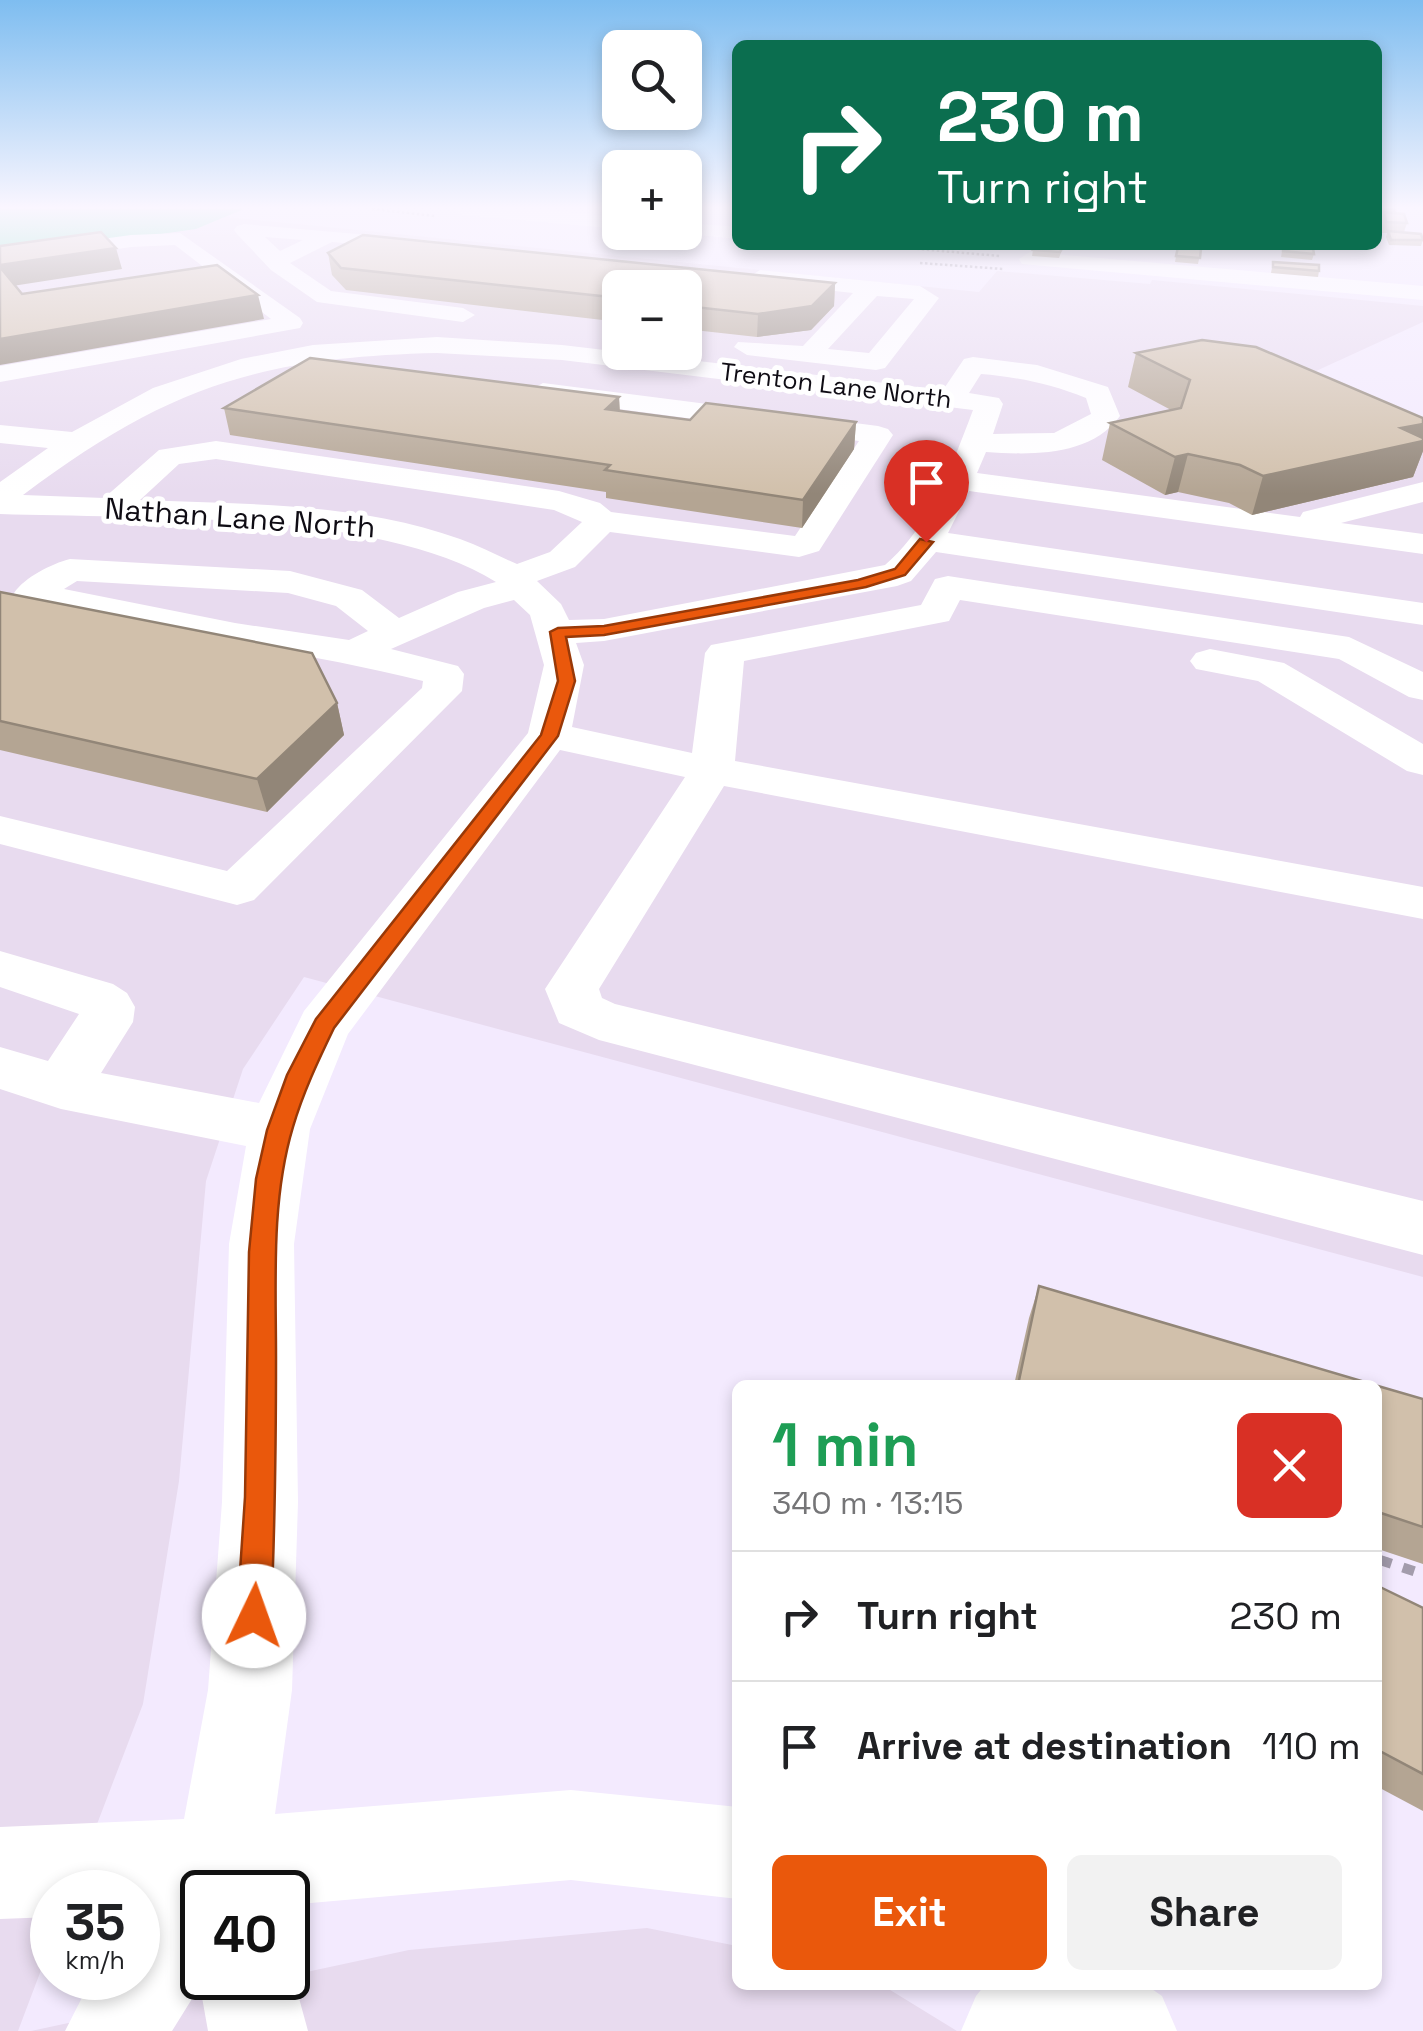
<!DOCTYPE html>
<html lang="en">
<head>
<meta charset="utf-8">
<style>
	body { margin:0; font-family:"Space Grotesk",sans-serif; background:#f2f2f2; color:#202124; height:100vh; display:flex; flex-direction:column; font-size:38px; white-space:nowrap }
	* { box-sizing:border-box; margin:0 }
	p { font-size:32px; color:#757577 }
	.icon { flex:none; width:55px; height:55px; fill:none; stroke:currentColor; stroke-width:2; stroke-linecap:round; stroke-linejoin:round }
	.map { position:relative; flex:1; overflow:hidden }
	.sheet { position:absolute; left:732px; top:1380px; width:650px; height:610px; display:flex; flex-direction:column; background:#fff; border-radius:15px; box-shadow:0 5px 15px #0003 }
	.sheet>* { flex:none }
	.top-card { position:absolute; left:732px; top:40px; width:650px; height:210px; border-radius:15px; box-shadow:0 5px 15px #0003; background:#0b6e4f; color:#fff; overflow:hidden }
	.controls { position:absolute; left:602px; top:30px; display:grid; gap:20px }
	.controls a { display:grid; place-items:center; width:100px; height:100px; border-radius:15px; background:#fff; box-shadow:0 5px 15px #0003; font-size:50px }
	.speed { position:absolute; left:30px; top:1870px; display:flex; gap:20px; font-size:50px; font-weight:700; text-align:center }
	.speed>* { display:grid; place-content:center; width:130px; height:130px; border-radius:50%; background:#fff; box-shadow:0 5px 15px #0003; line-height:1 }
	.speed small { font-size:25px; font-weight:400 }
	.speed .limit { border:5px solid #111; border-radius:15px; background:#fff; color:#111 }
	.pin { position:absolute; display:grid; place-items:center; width:85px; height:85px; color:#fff; margin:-102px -42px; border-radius:50% 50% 50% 0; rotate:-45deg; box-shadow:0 0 10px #0007 }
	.pin .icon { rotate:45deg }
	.me { position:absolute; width:110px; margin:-55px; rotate:3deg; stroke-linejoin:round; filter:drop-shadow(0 0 8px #0008) }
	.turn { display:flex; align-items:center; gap:35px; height:210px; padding:0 40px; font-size:45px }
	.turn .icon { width:130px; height:130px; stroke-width:2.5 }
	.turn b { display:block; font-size:70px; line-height:85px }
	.round { display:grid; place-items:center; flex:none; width:105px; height:105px; border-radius:15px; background:#f2f2f2 }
	.head { display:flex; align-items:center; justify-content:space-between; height:170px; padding:0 40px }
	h1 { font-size:60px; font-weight:700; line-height:75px; color:#1e9e55 }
	.button { display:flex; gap:20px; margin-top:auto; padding:20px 40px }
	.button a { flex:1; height:115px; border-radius:15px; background:#ea580c; color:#fff; font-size:40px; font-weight:700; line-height:115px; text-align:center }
	.button a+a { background:#f2f2f2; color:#202124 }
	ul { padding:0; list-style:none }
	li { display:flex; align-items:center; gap:30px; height:130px; padding:0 40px; border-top:2px solid #e0e0e0 }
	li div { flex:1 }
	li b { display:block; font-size:38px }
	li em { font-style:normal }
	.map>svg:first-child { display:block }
	.commercial { fill:#e8dbef; fill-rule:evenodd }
	.green { fill:#74e3b6 }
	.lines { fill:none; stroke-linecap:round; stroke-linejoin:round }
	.path-far2 { stroke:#a39cac; stroke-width:2.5; stroke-dasharray:2.5 2.5; stroke-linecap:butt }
	.path-far1 { stroke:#a39cac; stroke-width:8; stroke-dasharray:10 10; stroke-linecap:butt }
	.path { stroke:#a39cac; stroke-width:10; stroke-dasharray:12 12; stroke-linecap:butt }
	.minor { fill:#fff; fill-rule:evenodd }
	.wall { fill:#b4a593 }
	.shaded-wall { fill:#928678 }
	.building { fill:#d1c0ab; stroke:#928678; stroke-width:2.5 }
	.route { fill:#ea580c; stroke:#983908; stroke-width:2.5 }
	.labels { text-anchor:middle; stroke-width:10; stroke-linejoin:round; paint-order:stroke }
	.far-street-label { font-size:25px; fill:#0f0c14; stroke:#fff }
	.street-label { font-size:30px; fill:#0f0c14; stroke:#fff }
</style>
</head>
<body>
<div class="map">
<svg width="1423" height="2031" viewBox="0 0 1423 2031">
	<rect width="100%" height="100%" fill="#f3eafe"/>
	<g class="commercial">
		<path d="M226,217L979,292L997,271L1150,284L1152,280L1423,306V322L1303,377L1423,433V1277L304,977L243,1069L206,1181L179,1481L143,1704L71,1892H52V1941L18,2031H0V257L196,229ZM620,288H685V352H620Z"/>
		<path d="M647,1928L737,1946L738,1985H882L957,2031H31L409,1950Z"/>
	</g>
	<path class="green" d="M0,209H244L196,229L0,257Z"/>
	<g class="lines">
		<g class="path-far2">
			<path d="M372,209L435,216"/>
			<path d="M632,237L664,241"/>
			<path d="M872,245L1000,256"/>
			<path d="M920,263L1003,269"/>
		</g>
		<path class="path-far1" d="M1378,1559L1388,1562"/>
		<path class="path" d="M1380,1560L1423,1574"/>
		<g class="minor">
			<path d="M452,209H531L620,217V229L462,215Z"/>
			<path d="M685,223L738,227V239L678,233L685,232Z"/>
			<path d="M244,224L437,241L441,245L430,251L332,242L290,263L331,291L463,308L475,315L463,322L317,302L271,270L237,234L234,230L237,226ZM265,237L303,240L280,251Z"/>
			<path d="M180,233L300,318L303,323L300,328L0,382V366L271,319L175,245L131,247L0,267V253L131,235Z"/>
			<path d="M1030,252L1423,286V300L1022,264L1019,259Z"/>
			<path d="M760,270L920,286L939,298L885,368L876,370L747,355L734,347L738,342L803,346L853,293L752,282L749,277ZM877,296L914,299L869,353L828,349Z"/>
			<path d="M437,337L562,345L943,390L964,359L973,357L1037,365L1108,387L1120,416C1090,457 1031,455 986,452L977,473L1300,517L1303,512L1423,482V502L1341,523L1423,534V554L969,491L948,533L1423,603V625L936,552L911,581L897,586L604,641L576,643L584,665L572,727L692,753L705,653L711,645L921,605L935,579L948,576L1349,637L1423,672V700L1409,697L1339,659L960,600L949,621L744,661L735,761L1423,887V919L724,786L599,989L602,998L615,1004L1423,1201V1255L599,1040L559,1023L545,989L685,777L560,750L348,1034L310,1129L294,1244L298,1502L292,1690L275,1814L571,1790L738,1807V1899L571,1880L288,1905V1892H202V1978H288V1958L308,2031H208L200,1986L172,2031H65L92,1978H138V1892H52V1917L0,1919V1827L184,1819L208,1690L222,1502L229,1244L246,1146L61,1109L0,1089V1047L48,1061L79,1014L0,987V951L113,984L127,993L135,1007L133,1022L101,1073L259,1103L304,1011L528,733L544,665L530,615L514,600L484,608L391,649L458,666L464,674L462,691L254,900L237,905L0,844V816L227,871L422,688L423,681C290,648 150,633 19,601L14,593C25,577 51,564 70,559L290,571L362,590L399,618L458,592L496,582C378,509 139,519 0,514V482L48,448L0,443V425L72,432L153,388L241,359L313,345ZM437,353L562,360L973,410C953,463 929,528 885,565L604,619L569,620L561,604L537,581L575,567L610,532L799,557L819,551L893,435L888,429L878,426L543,383L529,391L543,399L859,441L795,536L611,512L600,503L559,491L216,441L159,450L104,498L23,495C165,388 259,357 437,353ZM981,374C1018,377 1051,384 1086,398L1091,414L1054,433L993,434L1003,404L999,398L969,393ZM216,459L554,510L582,522L550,552L517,564C498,556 480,546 460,539C360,503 246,504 140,500L179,464ZM77,581L288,593L336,606L368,631L349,640L235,623L64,589Z"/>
			<path d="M1210,649L1284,663L1423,744V775L1407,771L1258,681L1196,669L1190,661L1196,653Z"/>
			<path d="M985,1985H1146L1162,1996L1177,2031H961L976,1996Z"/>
		</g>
	</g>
	<g class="wall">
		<path d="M1378,209L1395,213L1407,223L1404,232L1423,240L1421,246L1389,245L1386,237L1387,233H1382L1380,223L1382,218L1378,217Z"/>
		<path d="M1182,245H1217L1216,250Z"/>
		<path d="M1285,245H1306V247L1314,254L1312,260L1281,257L1283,246Z"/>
		<path d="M1063,247L1059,258L1032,256L1033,250Z"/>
		<path d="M1178,247L1201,249L1198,264L1175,262Z"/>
		<path d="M328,253L835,283L834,306L811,330L757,337L685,329V288H620V322L346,290L332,275Z"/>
		<path d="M1273,262L1319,271L1318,277L1271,273Z"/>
		<path d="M1136,353L1423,418V451L1413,477L1252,515L1229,503L1178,492L1165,495L1102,460L1110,423L1171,410L1128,387Z"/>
		<path d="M619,397L620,411L690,420L856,422L854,449L802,528L606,498V492L230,435L224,408Z"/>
		<path d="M0,592L337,703L344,735L267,812L0,750Z"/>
		<path d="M1039,1286L1375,1385H1014L1029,1318Z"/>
		<path d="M1378,1386L1423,1399V1564L1378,1549Z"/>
		<path d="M1378,1586L1423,1608V1811L1378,1787Z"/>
	</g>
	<g class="shaded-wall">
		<path d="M116,248L122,269L6,287L0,269V265Z"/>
		<path d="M835,283L834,306L811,330L757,337L758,314Z"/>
		<path d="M258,295L264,319L0,365V339Z"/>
		<path d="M619,397L620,424L606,409Z"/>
		<path d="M856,422L854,449L802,528L803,500Z"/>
		<path d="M1423,424V451L1413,477L1252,515L1263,476L1401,428Z"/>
		<path d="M1188,454L1178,492L1165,495L1175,457Z"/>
		<path d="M337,703L344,735L267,812L257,779Z"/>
	</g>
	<g class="building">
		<path d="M1378,209H1394L1395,213H1384L1378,211Z"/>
		<path d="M1384,212L1404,214L1407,223L1386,222Z"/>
		<path d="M1388,231L1421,234L1423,240H1391Z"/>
		<path d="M101,232L116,248L0,265V246Z"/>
		<path d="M363,235L835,283L812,306L758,314L685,306V288H620V298L341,268L328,253Z"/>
		<path d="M1036,245H1044L1063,247L1060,252L1033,250Z"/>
		<path d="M1283,246L1313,248L1314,254L1283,251Z"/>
		<path d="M1178,247L1201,249L1200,258L1176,256Z"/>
		<path d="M1273,262L1319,265V271L1273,267Z"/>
		<path d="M217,265L258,295L0,339V267L22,294Z"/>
		<path d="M1202,340L1256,347L1423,418V424L1401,428L1423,438V441L1263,476L1240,465L1188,454L1175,457L1110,423L1181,408L1190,380L1136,353Z"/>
		<path d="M310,358L619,397L606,409L690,420L706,403L856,422L803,500L605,470L610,465L224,408Z"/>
		<path d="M0,592L312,653L337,703L257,779L0,721Z"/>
		<path d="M1039,1286L1375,1385H1018Z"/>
		<path d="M1378,1386L1423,1399V1527L1378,1512Z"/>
		<path d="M1378,1586L1423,1608V1774L1378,1750Z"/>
	</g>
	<linearGradient id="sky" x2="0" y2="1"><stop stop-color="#7ebdf0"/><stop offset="0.42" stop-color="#faf6ff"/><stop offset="1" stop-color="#faf6ff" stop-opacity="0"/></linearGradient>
	<rect width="1423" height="494" fill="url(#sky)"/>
	<path class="route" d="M920,539L933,542L905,575L866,587L604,635L566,637L575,681L558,736L334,1028C318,1061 303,1093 293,1127C271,1200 276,1281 276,1356C276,1443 275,1529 271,1616L266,1628L254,1633L242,1628L237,1616L245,1497L249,1252L256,1179L267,1130L287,1075L316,1019L541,735L558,681L550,632L558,628L604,626L858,580L895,569Z"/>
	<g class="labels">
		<g class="far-street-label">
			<text transform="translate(836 385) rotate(7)" y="9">Trenton Lane North</text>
		</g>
		<g class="street-label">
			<text transform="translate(240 518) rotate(4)" y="10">Nathan Lane North</text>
		</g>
	</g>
</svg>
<div class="controls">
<a><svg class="icon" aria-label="search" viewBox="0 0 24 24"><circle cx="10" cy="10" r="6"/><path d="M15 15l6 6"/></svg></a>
<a>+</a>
<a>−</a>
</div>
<div class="speed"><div>35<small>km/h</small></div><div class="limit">40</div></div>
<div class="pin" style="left:926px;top:542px;background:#d93025"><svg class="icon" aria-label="arrive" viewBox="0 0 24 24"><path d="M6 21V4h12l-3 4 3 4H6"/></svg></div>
<svg class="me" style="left:254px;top:1616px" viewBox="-20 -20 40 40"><circle r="19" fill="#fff"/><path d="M0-13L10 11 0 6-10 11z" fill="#ea580c"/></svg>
<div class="top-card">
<div class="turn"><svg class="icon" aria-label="right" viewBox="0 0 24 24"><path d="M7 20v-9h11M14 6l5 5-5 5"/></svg><div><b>230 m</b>Turn right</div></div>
</div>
<section class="sheet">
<div class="head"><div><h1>1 min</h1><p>340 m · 13:15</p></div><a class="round" style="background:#d93025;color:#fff"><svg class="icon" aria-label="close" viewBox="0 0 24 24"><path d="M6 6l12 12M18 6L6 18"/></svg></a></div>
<ul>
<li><svg class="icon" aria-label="right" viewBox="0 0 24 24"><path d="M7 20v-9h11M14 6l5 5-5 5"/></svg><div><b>Turn right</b></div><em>230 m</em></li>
<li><svg class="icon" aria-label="arrive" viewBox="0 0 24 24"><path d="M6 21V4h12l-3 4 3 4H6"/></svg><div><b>Arrive at destination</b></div><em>110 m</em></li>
</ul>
<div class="button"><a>Exit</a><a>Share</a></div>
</section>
</div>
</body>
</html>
